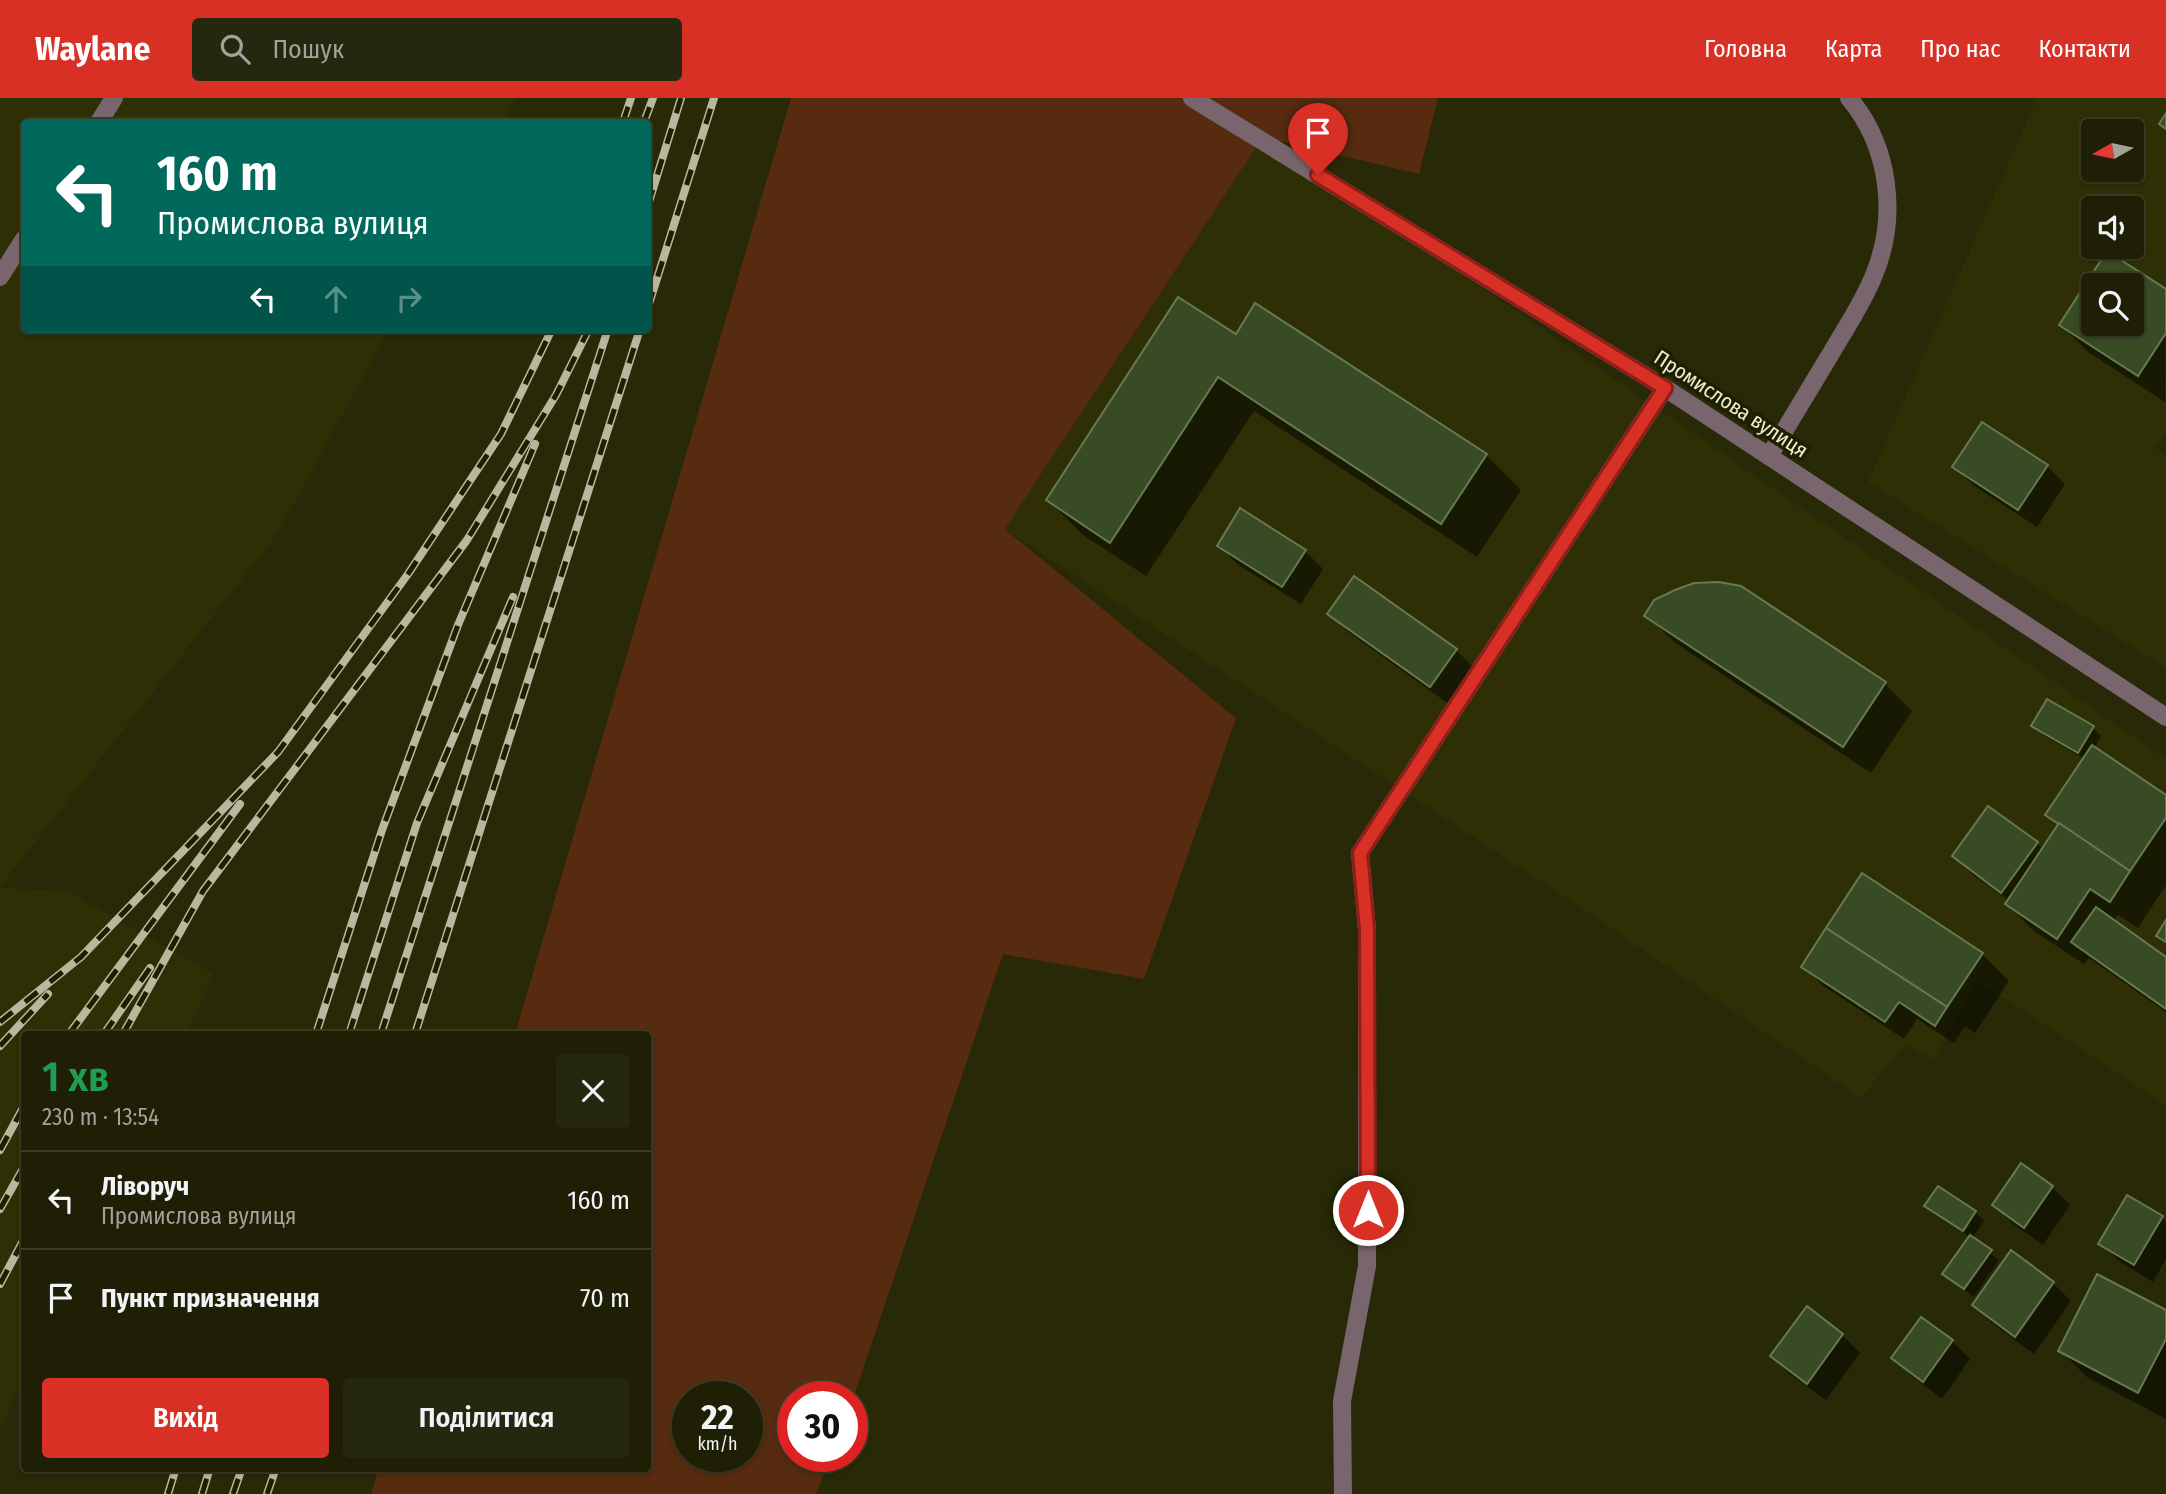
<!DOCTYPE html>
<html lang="uk">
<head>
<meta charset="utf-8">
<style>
	body { margin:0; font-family:"Fira Sans Condensed",sans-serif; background:#26270f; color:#f1f3f6; height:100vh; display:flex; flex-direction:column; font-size:26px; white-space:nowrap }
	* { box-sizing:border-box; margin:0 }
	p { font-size:23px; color:#a1a29a }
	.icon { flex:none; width:38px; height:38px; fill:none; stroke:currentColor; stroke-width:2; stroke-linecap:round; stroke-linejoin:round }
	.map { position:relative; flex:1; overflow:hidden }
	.details { position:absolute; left:21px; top:933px; width:630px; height:441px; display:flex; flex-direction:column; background:#1e1f05; border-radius:7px; box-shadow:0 2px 5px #0004,0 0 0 2px #3c3d27 }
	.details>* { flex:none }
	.top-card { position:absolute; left:21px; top:21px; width:630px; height:214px; border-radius:7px; box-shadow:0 2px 5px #0004,0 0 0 2px #3c3d27; background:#00695c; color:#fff; overflow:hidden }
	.needle { width:46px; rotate:261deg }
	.controls { position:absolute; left:2081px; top:21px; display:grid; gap:14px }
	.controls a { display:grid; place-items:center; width:63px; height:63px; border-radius:7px; background:#1e1f05; box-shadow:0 2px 5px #0004,0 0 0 2px #3c3d27; font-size:35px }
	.speed { position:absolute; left:672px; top:1283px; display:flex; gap:14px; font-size:35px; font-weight:700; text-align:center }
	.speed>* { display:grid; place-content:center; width:91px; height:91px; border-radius:50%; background:#1e1f05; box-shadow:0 2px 5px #0004,0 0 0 2px #3c3d27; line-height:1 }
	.speed small { font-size:18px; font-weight:400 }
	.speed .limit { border:10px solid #d22; background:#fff; color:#111 }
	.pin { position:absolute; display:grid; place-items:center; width:60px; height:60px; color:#fff; margin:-72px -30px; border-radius:50% 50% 50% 0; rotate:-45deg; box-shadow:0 0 7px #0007 }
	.pin .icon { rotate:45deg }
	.me { position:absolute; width:77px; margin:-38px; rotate:0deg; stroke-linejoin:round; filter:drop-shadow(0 0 5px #0008) }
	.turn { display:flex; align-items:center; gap:24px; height:147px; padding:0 21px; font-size:32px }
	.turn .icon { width:91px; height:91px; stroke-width:2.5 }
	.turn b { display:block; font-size:49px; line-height:60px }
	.lanes { display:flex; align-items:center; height:66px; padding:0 21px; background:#0003; justify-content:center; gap:35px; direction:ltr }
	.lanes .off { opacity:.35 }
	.round { display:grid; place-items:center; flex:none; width:74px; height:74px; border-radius:7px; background:#26270f }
	.overview { display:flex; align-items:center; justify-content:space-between; height:119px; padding:0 21px }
	h1 { font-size:42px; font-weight:600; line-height:52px; color:#1e9e55 }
	.action { display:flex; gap:14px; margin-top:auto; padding:14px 21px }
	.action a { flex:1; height:80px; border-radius:7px; background:#d93025; color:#fff; font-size:28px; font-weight:600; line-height:80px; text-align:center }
	.action a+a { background:#26270f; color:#f1f3f6 }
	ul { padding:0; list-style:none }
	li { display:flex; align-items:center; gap:21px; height:98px; padding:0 21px; border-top:2px solid #3c3d27 }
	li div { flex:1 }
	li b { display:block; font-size:26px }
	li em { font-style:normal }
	header { display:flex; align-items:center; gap:42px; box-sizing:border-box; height:98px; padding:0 35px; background:#d93025; color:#fff }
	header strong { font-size:33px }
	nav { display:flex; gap:38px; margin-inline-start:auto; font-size:24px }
	.search { width:490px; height:63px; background:#26270f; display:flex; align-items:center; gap:18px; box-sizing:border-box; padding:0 24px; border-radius:7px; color:#a1a29a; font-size:26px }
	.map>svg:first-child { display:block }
	.built { fill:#2e2f05; fill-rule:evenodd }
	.green { fill:#562b0f; fill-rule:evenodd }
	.shadow { fill:#0007; fill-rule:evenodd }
	.building { fill:#394b25; stroke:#667a52; stroke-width:2; fill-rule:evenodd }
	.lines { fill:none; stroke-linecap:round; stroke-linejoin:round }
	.lane { stroke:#79656e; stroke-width:18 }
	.street { stroke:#79656e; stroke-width:18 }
	.rail-casing { stroke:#b7b89e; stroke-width:8 }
	.rail { stroke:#1f1f00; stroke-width:5; stroke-dasharray:16; stroke-linecap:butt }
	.route-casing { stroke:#8d1f18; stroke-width:18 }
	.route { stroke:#d93025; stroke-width:12 }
	.labels { text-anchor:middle; stroke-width:7; stroke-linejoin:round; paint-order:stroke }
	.street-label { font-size:21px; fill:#ebedd5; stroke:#1f1f00 }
</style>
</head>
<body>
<header>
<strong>Waylane</strong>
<div class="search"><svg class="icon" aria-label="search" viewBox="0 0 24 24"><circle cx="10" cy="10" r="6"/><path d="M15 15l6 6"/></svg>Пошук</div>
<nav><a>Головна</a><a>Карта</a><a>Про нас</a><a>Контакти</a></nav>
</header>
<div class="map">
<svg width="2166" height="1396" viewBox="0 0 2166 1396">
	<rect width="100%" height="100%" fill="#282907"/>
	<g class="built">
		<path d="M0,0H516L502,24H24V231H389L278,435L0,789Z"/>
		<path d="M2037,0H2166V335L2156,350L2166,358V570L1868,384ZM2093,33H2132V72H2093ZM2093,110H2132V149H2093ZM2093,187H2132V226H2093Z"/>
		<path d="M1263,39L2166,661V1008L1977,882L1933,962L1906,946L1861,1000L1578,808L1005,431Z"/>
		<path d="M0,790L67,793L214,876L186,936H24V1279L0,1331Z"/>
	</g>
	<path class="green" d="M791,0H1438L1419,76L1263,39L1005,431L1236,620L1144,881L1003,856L852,1304V1298H793V1358H831L816,1396H371L379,1370H648V936H515ZM688,1298H747V1358H688Z"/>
	<g class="shadow">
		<path d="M2108,155L2166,193L2165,304L2088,254L2061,227ZM2093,187H2132V226H2093Z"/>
		<path d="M1236,238L1486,357L1521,392L1477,459L1254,313L1146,478L1083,437L1048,402Z"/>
		<path d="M2047,368L2065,386L2037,429L1973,387L1955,369Z"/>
		<path d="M1219,447L1305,453L1323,471L1301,506L1237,466Z"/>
		<path d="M1741,490L1885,586L1912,613L1871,675L1674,544L1647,517Z"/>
		<path d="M1329,515L1456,552L1474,570L1449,606L1348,534Z"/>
		<path d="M2034,628L2093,630L2101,638L2094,651L2166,699V787L2138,830L2118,817L2113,824L2166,861V914L2089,860L2084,866L2034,833L2007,806L2009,803L1972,776L1954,758L2037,745L2043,752L2059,728L2048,717L2084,661L2042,636Z"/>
		<path d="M1982,856L2009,883L1975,935L1965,928L1954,945L1917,921L1904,941L1822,887L1803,868Z"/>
		<path d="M2052,1089L2070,1107L2043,1147L2012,1125L1994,1107Z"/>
		<path d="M1927,1108L1975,1114L1984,1123L1972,1141L1999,1162L1974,1199L1945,1176L1970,1139L1935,1117Z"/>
		<path d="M2162,1119L2166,1124V1161L2153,1184L2119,1163L2101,1145Z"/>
		<path d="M2012,1155L2053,1185L2071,1203L2034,1256L1992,1225L1974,1207Z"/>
		<path d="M2166,1214V1321L2087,1279L2060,1252Z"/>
		<path d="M1922,1221L1952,1243L1970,1261L1942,1301L1912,1278L1894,1260Z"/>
		<path d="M1842,1237L1860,1255L1826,1302L1790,1276L1772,1258Z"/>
	</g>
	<g class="building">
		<path d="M2166,15V31L2159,26Z"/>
		<path d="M2107,153L2166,191V235L2138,278L2059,227ZM2093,187H2132V226H2093Z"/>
		<path d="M1178,199L1236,236L1255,205L1487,356L1441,426L1218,279L1110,445L1046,402Z"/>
		<path d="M1982,324L2048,367L2018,412L1952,369Z"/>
		<path d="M1240,410L1306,452L1282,489L1217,448Z"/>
		<path d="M1354,478L1457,551L1430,589L1327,516Z"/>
		<path d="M1719,484L1741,488L1886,584L1843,649L1644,518L1654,502L1675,492L1694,485Z"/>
		<path d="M2047,601L2094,628L2078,655L2031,628Z"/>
		<path d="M2092,647L2166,697V720L2130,773L2045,717Z"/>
		<path d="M1988,708L2038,744L2001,795L1952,758Z"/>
		<path d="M2059,725L2130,773L2110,804L2090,791L2057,841L2005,806Z"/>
		<path d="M1862,775L1983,855L1947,909L1826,830Z"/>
		<path d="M2096,809L2166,859V911L2071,844Z"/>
		<path d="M2166,822V844L2156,838Z"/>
		<path d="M1826,830L1947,909L1935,928L1899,904L1885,924L1801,869Z"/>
		<path d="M2021,1065L2053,1088L2024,1130L1992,1107Z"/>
		<path d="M1938,1088L1976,1113L1963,1133L1924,1108Z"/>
		<path d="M2127,1097L2163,1118L2134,1167L2098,1146Z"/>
		<path d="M1970,1137L1992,1152L1964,1191L1942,1176Z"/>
		<path d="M2011,1152L2054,1184L2015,1239L1972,1207Z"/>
		<path d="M2097,1176L2166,1212V1241L2138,1295L2058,1253Z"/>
		<path d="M1807,1208L1843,1236L1807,1286L1770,1258Z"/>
		<path d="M1921,1219L1953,1242L1923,1284L1891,1260Z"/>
	</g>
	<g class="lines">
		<g class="lane">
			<path d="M1192,0L1665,290"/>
			<path d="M99,24L114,0"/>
			<path d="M0,179L24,141"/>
			<path d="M1769,358C1790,324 1810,290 1830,257C1845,231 1863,205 1874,177C1898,119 1890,49 1849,0"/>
		</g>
		<path class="street" d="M1343,1396L1342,1303L1367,1168V832L1360,755L1665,290L2166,619"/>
		<defs>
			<g id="rail">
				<path d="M623,24L631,0"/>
				<path d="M644,24L653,0"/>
				<path d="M648,107L681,0"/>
				<path d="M648,209L714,0"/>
				<path d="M0,924L81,859L278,654L408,476L501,336L552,231"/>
				<path d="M69,936L240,706"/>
				<path d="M104,936L150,870"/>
				<path d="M123,936L203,793L467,442L556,297L589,231"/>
				<path d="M316,936L382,732L458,527L535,346"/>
				<path d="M349,936L417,725L513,499"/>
				<path d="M381,936L608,231"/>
				<path d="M415,936L640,231"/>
				<path d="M0,948L48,896"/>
				<path d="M0,1052L24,1008"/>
				<path d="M0,1111L24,1069"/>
				<path d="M0,1186L24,1141"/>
				<path d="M168,1396L176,1370"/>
				<path d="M202,1396L210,1370"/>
				<path d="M233,1396L242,1370"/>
				<path d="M267,1396L276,1370"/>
			</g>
		</defs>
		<use href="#rail" class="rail-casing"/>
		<use href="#rail" class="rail"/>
	</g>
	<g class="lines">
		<defs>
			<path id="route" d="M1318,77L1665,290L1360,755L1367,832L1368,1112"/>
		</defs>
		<use href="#route" class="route-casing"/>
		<use href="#route" class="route"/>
	</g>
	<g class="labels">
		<g class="street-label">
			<text transform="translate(1731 306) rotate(33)" y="7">Промислова вулиця</text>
		</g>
	</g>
</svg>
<div class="controls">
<a><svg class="needle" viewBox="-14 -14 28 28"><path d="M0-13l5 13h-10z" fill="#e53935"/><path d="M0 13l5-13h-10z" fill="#a1a29a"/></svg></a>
<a><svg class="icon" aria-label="sound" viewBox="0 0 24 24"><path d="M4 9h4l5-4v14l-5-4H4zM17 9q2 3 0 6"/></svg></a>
<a><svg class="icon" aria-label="search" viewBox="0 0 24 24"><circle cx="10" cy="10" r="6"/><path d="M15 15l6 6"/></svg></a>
</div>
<div class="speed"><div>22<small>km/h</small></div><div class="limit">30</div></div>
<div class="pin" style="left:1318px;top:77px;background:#d93025"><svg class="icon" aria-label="arrive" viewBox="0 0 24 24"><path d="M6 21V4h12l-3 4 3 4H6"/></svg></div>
<svg class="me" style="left:1368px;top:1112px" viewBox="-20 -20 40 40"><circle r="17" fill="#d93025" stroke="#fff" stroke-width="3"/><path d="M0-11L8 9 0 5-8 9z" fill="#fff"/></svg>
<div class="top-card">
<div class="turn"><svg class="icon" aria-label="left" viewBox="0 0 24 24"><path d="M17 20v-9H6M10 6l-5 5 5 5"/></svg><div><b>160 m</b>Промислова вулиця</div></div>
<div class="lanes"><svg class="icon" aria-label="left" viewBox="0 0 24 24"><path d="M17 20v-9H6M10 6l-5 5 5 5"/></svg><svg class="icon off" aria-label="ahead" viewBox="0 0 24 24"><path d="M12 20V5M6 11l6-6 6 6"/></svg><svg class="icon off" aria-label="right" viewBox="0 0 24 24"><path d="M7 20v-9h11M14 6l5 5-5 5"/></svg></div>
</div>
<section class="details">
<div class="overview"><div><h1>1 хв</h1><p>230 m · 13:54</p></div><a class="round"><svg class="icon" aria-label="close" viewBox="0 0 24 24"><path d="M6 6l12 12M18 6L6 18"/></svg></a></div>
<ul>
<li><svg class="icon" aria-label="left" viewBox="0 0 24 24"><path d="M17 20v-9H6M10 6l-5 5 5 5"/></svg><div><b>Ліворуч</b><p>Промислова вулиця</p></div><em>160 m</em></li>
<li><svg class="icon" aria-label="arrive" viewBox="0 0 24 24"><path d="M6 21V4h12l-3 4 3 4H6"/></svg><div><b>Пункт призначення</b></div><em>70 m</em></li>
</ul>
<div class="action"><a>Вихід</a><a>Поділитися</a></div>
</section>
</div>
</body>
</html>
